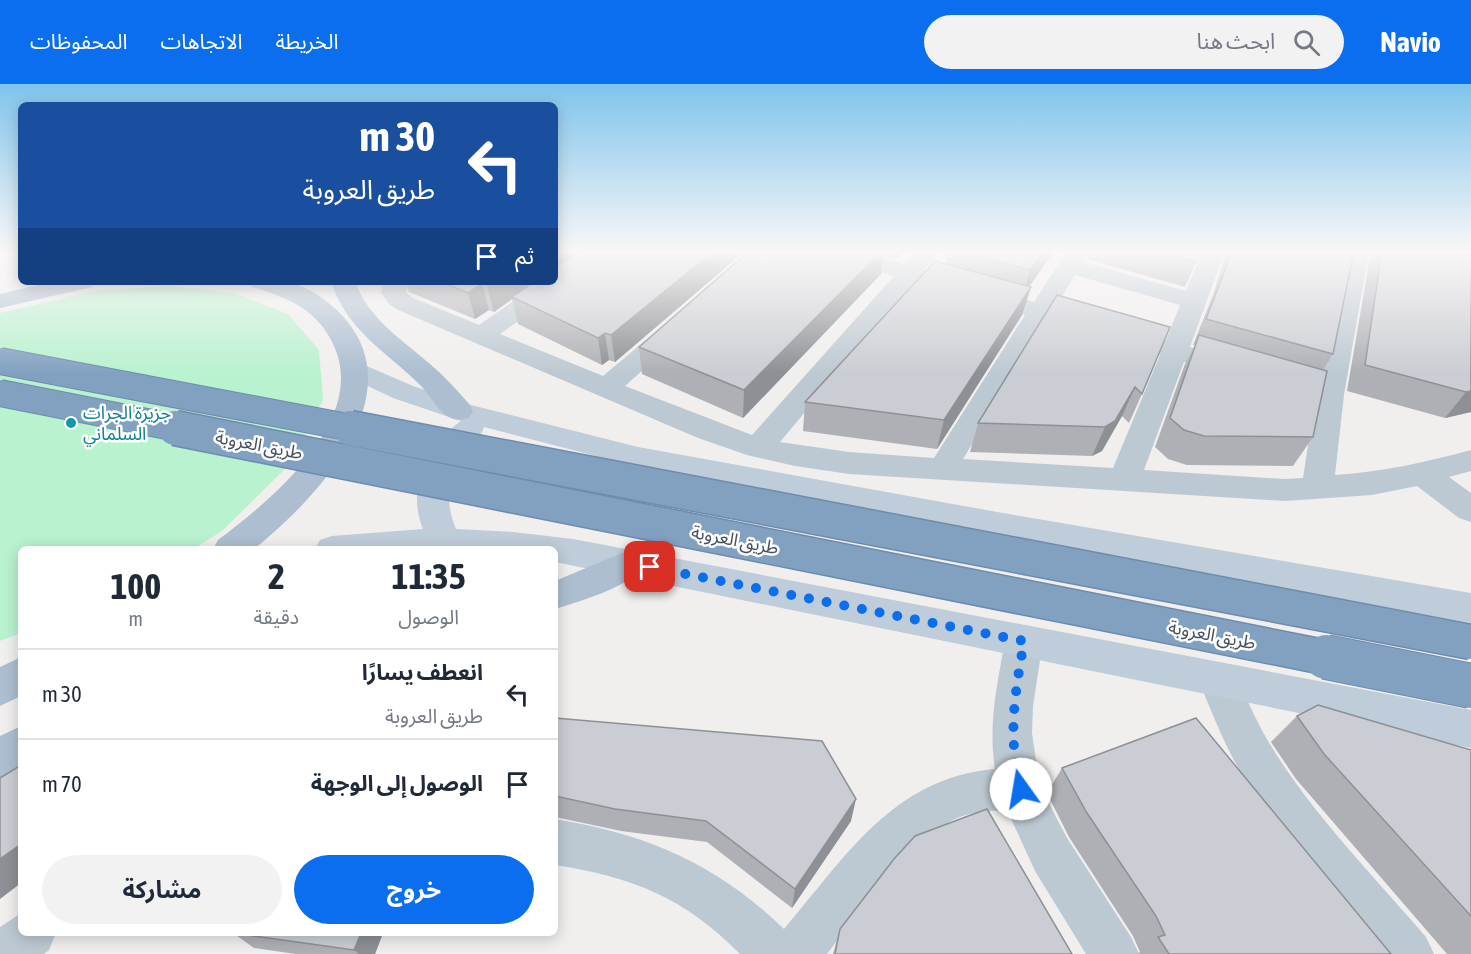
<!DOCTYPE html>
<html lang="ar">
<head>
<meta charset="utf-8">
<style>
	body { margin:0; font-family:"Asap Condensed","Noto Sans Arabic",sans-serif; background:#f2f2f3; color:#1f2937; direction:rtl; height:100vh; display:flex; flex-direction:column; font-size:22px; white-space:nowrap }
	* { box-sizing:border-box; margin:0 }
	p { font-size:20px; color:#747a83 }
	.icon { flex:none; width:33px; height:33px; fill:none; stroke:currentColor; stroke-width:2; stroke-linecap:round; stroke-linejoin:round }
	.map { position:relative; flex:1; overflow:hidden; direction:ltr }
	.drawer { position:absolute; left:18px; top:462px; width:540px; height:390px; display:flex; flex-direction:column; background:#fff; border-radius:9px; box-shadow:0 3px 15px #0003; direction:rtl }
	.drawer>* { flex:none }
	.banner { position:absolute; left:18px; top:18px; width:540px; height:183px; border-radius:9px; box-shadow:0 3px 15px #0003; direction:rtl; background:#1a4fa0; color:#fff; overflow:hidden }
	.pin { position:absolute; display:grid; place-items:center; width:51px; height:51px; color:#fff; margin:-26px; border-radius:12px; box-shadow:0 3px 9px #0006 }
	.me { position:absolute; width:66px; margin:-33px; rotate:347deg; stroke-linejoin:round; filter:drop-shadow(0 0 4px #0008) }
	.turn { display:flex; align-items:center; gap:21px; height:126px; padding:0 24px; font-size:27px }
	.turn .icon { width:78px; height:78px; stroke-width:2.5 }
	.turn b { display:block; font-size:42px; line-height:51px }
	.then { display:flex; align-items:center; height:57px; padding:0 24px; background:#0003; gap:12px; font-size:22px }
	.eta { display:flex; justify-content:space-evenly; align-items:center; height:102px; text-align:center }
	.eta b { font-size:36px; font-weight:700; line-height:42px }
	.action { display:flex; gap:12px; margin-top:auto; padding:12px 24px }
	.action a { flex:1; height:69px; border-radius:36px; background:#0a6eef; color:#fff; font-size:24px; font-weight:700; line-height:69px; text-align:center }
	.action a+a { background:#f2f2f3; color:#1f2937 }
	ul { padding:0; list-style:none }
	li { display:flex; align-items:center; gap:18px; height:90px; padding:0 24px; border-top:2px solid #e0e1e3 }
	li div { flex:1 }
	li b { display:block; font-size:22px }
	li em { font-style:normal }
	header { display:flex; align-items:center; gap:36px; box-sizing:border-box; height:84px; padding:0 30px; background:#0a6eef; color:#fff }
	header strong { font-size:28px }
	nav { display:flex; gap:33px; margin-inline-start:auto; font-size:21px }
	.search { width:420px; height:54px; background:#f2f2f3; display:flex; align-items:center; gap:15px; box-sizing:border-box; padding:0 21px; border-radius:33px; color:#747a83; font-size:22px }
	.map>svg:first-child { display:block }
	.green { fill:#b9f2cf }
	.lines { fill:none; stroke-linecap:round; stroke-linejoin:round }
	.street { fill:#bdc9d2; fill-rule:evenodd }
	.secondary { fill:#bfccd9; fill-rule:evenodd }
	.primary { fill:#acbed0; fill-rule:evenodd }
	.highway-bridge-far2-casing { stroke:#6d8cad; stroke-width:28; stroke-linecap:butt }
	.highway-bridge-far1-casing { stroke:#6d8cad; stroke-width:37; stroke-linecap:butt }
	.highway-bridge-casing { stroke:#6d8cad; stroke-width:46; stroke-linecap:butt }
	.highway-bridge-far2 { stroke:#82a1c1; stroke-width:26 }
	.highway-bridge-far1 { stroke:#82a1c1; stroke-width:34 }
	.highway-bridge { stroke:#82a1c1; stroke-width:44 }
	.wall { fill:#aeb0b5 }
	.shaded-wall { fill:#8d9094 }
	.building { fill:#cacdd3; stroke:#8d9094; stroke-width:1.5 }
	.route { stroke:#0a6eef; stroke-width:10; stroke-dasharray:0 18 }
	.culture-dot { fill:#0f9aa8; stroke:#fff; stroke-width:2 }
	.labels { text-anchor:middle; stroke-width:5; stroke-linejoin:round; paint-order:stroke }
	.culture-label { font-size:18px; fill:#0d838f; stroke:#fff; text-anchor:start }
	.street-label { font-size:18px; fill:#45525d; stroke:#fff }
</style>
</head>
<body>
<header>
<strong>Navio</strong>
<div class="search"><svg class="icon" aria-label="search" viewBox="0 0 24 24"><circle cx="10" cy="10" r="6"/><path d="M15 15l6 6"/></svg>ابحث هنا</div>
<nav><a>الخريطة</a><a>الاتجاهات</a><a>المحفوظات</a></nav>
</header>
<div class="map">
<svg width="1471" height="870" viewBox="0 0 1471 870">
	<rect width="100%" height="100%" fill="#f1eeee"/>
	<path class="green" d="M169,202L234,209L288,230L319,266L323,316L292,378L222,447L193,465H21V549L0,557V229L94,207Z"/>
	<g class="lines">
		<g class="street">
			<path d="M586,167H612L609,172L500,250L603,292L665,240L674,237L683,240L687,245L683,250L625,302L752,351L894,192L827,172L824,167H860L904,180L916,167H939L924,186L1034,218L1067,167H1089L1083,178L1186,207L1203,167H1225L1190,263L1243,278L1247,284L1243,290L1233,292L1184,278L1144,386L1285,395L1303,394L1315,316L1270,303L1266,297L1270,291L1280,288L1318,299L1347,167H1369L1344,311L1335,391C1382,388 1426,378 1471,366V387L1449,393L1471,409V438L1459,434L1417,402L1372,411L1285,417L849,390L795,382L747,371L698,354L396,225L388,219L381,208L384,198H408L406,208L411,213L479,241L541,198H555V189ZM1075,191L1180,221L1166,256L1055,224ZM914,198L1025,231L934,374L849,368L780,358ZM1047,237L1160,271L1113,384L963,375Z"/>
			<path d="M1024,541L1037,546L1043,557L1033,622L1032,649L1038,690L1046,714L1067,754L1131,853L1139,870H1086L1035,787L1007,726C989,727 969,728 953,736C902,759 861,827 827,870H740C684,813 632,793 555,781V735C647,750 717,780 784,845C845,774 892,694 995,685C988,641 997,601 1005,557L1011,546Z"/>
			<path d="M1218,578L1232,583C1244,608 1254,633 1268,657C1311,729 1372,790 1426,853L1434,870H1377C1329,811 1279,753 1240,687C1223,658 1211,626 1198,595L1204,583Z"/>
			<path d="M21,829V849H56L49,866L44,870H0V843Z"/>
		</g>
		<path class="secondary" d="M355,277L413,302L467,320L638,363L997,428L1471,509V539L997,452L638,383L484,343C482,352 473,357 467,365C447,387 444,417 456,445L513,448L573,455L1471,626V664L555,478V465H315L320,456L332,452L423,445C406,405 427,360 461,337L393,314L345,291L341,285L345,279Z"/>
		<g class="primary">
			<path d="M51,198H95L92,203L0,224V210Z"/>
			<path d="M249,198C261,198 274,196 286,198C308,201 333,220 347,237C411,316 314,417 254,465H213L218,456C270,417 368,337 334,262C318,226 289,214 252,203Z"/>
			<path d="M331,198H355C370,236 400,254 430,280C444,292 457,306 469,320L473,327L469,334C463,335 458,337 451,334C440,330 429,310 420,301C385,266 348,248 331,198Z"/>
			<path d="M629,466L641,470L646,479C634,502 580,517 555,525V497Z"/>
			<path d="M21,573V612L0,622V583Z"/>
			<path d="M21,642V685L0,695V652Z"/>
		</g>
		<defs>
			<g id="highway-bridge-far2">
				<path d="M0,277L358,345"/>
				<path d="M0,309L182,345"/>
			</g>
			<g id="highway-bridge-far1">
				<path d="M175,344L1334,575"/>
				<path d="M350,344L1471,558"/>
			</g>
			<path id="highway-bridge" d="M1326,573L1471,602"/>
		</defs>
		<use href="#highway-bridge-far2" class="highway-bridge-far2-casing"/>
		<use href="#highway-bridge-far1" class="highway-bridge-far1-casing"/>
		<use href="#highway-bridge" class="highway-bridge-casing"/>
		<use href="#highway-bridge-far2" class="highway-bridge-far2"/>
		<use href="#highway-bridge-far1" class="highway-bridge-far1"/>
		<use href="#highway-bridge" class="highway-bridge"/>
	</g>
	<g class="wall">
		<path d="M745,167L615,278L609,276L602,281L518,240L512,215L494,228L489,226L475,235L409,208L406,198H555Z"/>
		<path d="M749,167H903L895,175L883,172L881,190L743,334L642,290L639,263Z"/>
		<path d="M948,167H1054L1029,203H1031L1022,231L937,365L803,347L805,318L946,180Z"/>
		<path d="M1090,167H1201L1185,203L1087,175Z"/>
		<path d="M1227,167H1354L1333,270L1323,286L1313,353L1293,382L1187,381L1168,375L1155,363L1185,280L1195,261H1193L1213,211Z"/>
		<path d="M1371,167H1471V328L1445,334L1347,307Z"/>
		<path d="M1057,211L1142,310L1129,339L1122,332L1102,367L1092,372L970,368L978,339Z"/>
		<path d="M1297,632L1471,666V870H1447L1296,695L1271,658Z"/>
		<path d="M555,634L851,737L792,824L707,758L621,747L555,733V734Z"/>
		<path d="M1062,684L1391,870H1137L1140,868L1133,852L1069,753L1047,709Z"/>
		<path d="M840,845L1072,870H833Z"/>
		<path d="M233,849H383L375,870H296L254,864Z"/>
	</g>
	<g class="shaded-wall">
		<path d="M555,167H582L555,186Z"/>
		<path d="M714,167H745L615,278L611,251Z"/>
		<path d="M882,167H884L881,190L743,334L744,306Z"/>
		<path d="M896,167H903L895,175Z"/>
		<path d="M1044,167H1054L1023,211L1030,186Z"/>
		<path d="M492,198H537L512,213V215L494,228L487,202Z"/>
		<path d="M482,199L489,226L475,235L468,209Z"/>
		<path d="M1031,203L1022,231L937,365L944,336Z"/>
		<path d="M605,249L609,276L602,281L598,254Z"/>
		<path d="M1135,303L1122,332L1102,367L1092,372L1105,343Z"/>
		<path d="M1471,307V328L1445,334L1466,308Z"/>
		<path d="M856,715L851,737L792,824L795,805Z"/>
		<path d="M21,760V799L0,815V775Z"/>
		<path d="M361,849H383L375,870H359L354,866Z"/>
	</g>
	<g class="building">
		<path d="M580,167H714L611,251L605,249L598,254L512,213L534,198H555V184Z"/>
		<path d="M749,167H882L744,306L639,263Z"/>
		<path d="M959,167H1044L1030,186Z"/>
		<path d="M1156,167H1201L1196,178Z"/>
		<path d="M1231,167H1354L1333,270L1206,235L1225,186Z"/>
		<path d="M1382,167H1471V307L1466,308L1365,281Z"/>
		<path d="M935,177L1031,203L944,336L805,318Z"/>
		<path d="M442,198H492L487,202L482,199L468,209Z"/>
		<path d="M1057,211L1170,243L1142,310L1135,303L1115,337L1105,343L978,339Z"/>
		<path d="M1199,251L1327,287L1313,353L1204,352L1184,346L1170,334Z"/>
		<path d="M1318,621L1471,666V832L1324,670L1297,632Z"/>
		<path d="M555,634L822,657L856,715L795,805L706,737L615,725L555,712Z"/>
		<path d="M1196,634L1391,870H1169L1158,853L1165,851L1156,832L1087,729L1062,684Z"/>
		<path d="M21,681V760L0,775V694Z"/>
		<path d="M987,725L1072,870H835L840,845L894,775L915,752Z"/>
		<path d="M233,849H361L354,866Z"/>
	</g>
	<linearGradient id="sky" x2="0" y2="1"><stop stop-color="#7fc4ec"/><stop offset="0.58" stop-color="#f9f7f7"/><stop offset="1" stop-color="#f9f7f7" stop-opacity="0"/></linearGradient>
	<rect width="1471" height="289" fill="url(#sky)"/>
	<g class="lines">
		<path class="route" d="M650,483L1024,557C1015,611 1007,651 1021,705"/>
	</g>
	<circle class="culture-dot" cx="71" cy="339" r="6"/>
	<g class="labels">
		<g class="culture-label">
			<text x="83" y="335">جزيرة الجرات<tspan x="83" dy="21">السلماني</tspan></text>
		</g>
		<g class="street-label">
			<text transform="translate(259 361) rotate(11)" y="6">طريق العروبة</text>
			<text transform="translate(735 456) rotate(11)" y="6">طريق العروبة</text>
			<text transform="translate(1212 551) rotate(11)" y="6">طريق العروبة</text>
		</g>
	</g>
</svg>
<div class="pin" style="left:650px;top:483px;background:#d93025"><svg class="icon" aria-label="arrive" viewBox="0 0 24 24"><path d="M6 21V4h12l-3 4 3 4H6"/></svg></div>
<svg class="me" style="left:1021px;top:705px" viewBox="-20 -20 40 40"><circle r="19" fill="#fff"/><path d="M0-13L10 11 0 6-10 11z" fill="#0a6eef"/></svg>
<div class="banner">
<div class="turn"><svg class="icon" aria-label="left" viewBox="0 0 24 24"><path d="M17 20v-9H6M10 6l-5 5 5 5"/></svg><div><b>30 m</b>طريق العروبة</div></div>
<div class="then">ثم<svg class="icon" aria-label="arrive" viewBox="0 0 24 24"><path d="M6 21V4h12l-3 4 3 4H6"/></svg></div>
</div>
<section class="drawer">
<div class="eta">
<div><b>11:35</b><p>الوصول</p></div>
<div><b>2</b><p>دقيقة</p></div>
<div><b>100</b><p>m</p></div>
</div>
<ul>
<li><svg class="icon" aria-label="left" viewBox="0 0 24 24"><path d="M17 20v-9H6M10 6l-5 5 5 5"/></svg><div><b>انعطف يسارًا</b><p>طريق العروبة</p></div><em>30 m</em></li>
<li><svg class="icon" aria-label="arrive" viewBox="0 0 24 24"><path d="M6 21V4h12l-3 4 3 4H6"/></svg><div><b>الوصول إلى الوجهة</b></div><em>70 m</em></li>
</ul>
<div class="action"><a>خروج</a><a>مشاركة</a></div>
</section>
</div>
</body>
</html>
